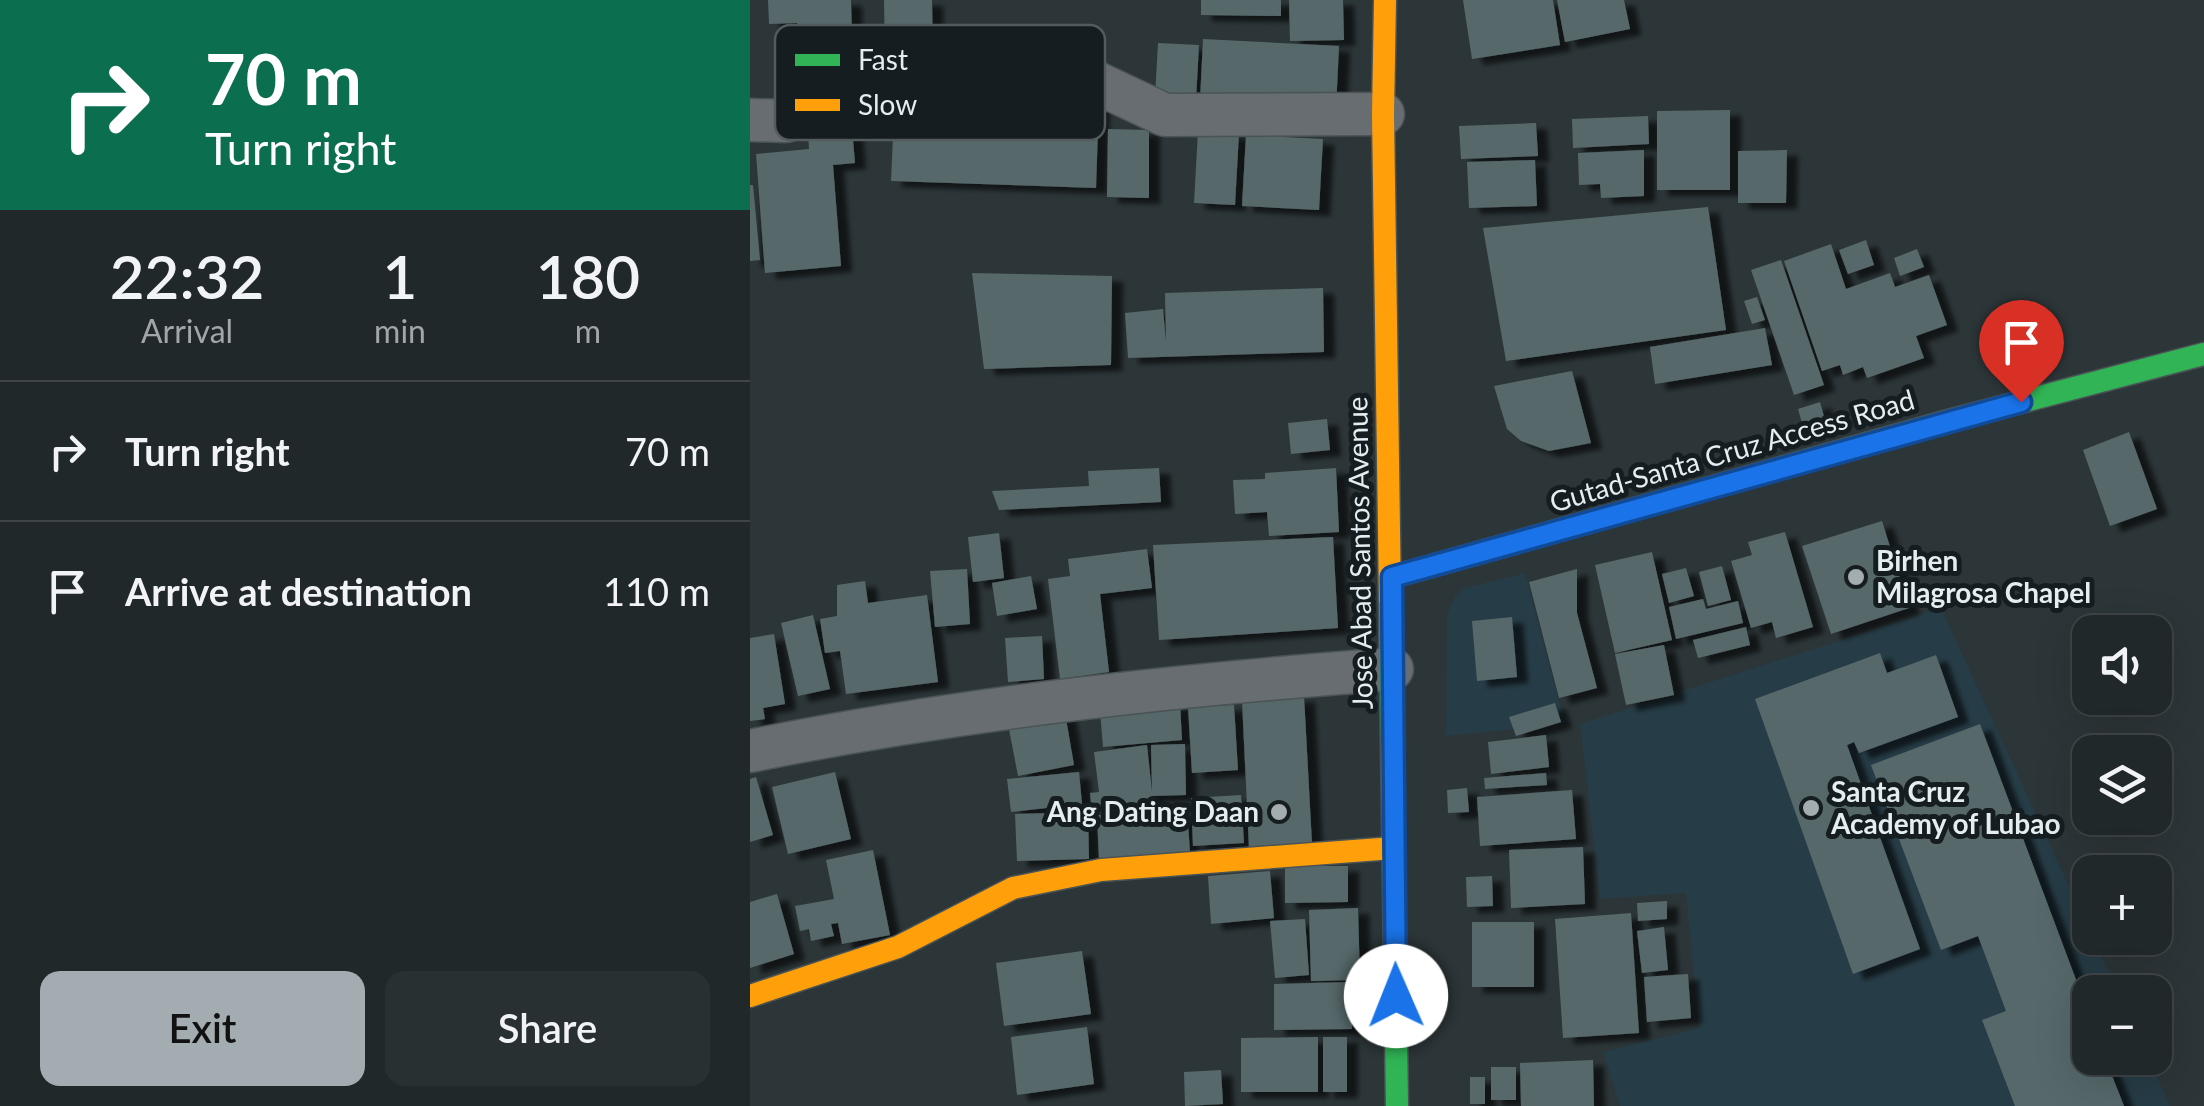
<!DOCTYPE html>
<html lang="en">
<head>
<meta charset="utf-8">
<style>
	body { margin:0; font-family:Lato,sans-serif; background:#293032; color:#f1f3f6; height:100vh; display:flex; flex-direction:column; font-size:38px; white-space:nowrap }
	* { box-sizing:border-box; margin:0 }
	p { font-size:32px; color:#a2a6a8 }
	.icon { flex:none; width:55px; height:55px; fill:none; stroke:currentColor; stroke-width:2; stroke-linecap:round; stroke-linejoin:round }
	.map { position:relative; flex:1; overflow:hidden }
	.sheet { display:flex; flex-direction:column; background:#21282a; width:750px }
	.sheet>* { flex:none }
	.guide { background:#0b6e4f; color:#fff; overflow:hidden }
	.fabs { position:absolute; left:1322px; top:615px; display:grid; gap:20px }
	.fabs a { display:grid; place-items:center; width:100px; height:100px; border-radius:20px; background:#21282a; box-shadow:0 10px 40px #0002,0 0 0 2px #3e4447; font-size:50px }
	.pin { position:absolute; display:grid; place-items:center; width:85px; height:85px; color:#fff; margin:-102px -42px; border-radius:50% 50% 50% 0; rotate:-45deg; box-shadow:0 0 10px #0007 }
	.pin .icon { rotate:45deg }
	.me { position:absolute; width:110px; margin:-55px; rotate:359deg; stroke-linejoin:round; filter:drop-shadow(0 0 8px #0008) }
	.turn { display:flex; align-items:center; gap:35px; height:210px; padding:0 40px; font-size:45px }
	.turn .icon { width:130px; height:130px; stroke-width:2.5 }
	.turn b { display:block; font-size:70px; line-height:85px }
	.eta { display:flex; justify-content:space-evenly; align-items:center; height:170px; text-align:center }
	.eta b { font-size:60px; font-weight:600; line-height:70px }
	.action { display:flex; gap:20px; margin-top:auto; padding:20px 40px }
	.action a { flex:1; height:115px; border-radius:20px; background:#a3adb1; color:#111; font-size:40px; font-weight:600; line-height:115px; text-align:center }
	.action a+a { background:#293032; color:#f1f3f6 }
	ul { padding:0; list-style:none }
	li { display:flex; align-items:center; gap:30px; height:140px; padding:0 40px; border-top:2px solid #3e4447 }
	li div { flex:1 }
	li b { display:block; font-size:38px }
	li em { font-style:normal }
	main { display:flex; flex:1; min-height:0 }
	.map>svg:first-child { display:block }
	.built { fill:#263c46 }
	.building { fill:#57686b; filter:url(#shadow) }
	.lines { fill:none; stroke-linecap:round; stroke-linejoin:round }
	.street-casing { stroke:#4a5356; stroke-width:45 }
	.fast-casing { stroke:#4a5356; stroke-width:25 }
	.slow-casing { stroke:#4a5356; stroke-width:25 }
	.street { stroke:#676d70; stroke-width:42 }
	.fast { stroke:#30b455; stroke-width:22 }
	.slow { stroke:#ff9f0a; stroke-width:22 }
	.route-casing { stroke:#114b97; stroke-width:25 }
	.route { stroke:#1a73e8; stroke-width:18 }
	.poi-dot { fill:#a3adb1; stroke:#151d20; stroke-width:4 }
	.labels { text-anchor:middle; stroke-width:10; stroke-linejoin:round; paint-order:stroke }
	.street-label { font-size:28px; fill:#e3edf2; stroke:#151d20 }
	.poi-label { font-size:28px; font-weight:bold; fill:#e3edf2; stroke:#151d20; text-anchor:start }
	.key { fill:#151d20; stroke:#535b5f; stroke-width:2.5 }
	.key-label { font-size:28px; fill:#e3edf2 }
</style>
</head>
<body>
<main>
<section class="sheet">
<div class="guide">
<div class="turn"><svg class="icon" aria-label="right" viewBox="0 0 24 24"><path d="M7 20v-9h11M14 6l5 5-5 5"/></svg><div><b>70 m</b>Turn right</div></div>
</div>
<div class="eta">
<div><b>22:32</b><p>Arrival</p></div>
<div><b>1</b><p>min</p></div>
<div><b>180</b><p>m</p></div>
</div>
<ul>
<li><svg class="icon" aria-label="right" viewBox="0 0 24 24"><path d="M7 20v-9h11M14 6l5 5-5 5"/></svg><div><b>Turn right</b></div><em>70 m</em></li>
<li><svg class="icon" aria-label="arrive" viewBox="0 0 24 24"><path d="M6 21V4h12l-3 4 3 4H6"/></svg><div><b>Arrive at destination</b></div><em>110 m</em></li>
</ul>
<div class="action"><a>Exit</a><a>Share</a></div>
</section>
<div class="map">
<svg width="1454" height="1106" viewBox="0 0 1454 1106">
	<defs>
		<filter id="shadow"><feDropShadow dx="11" dy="6" stdDeviation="2.5" flood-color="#0009"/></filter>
	</defs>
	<rect width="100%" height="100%" fill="#2c3538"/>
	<g class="built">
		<path d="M775,573L815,724L696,736L697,614L704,598L714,588Z"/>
		<path d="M1191,608L1368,992H1340V1058H1398L1420,1106H870L853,1052L949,1028L936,893L850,899L830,724Z"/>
	</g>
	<g class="building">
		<path d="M18,0H101L103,69L47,70V23L19,24Z"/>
		<path d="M134,0H182L183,57L135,58Z"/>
		<path d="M451,0H531V16L451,15Z"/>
		<path d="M539,0H593L594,40L540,41Z"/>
		<path d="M713,0H803L810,45L722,59Z"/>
		<path d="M807,0H874L880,29L815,42Z"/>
		<path d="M453,39L589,46L586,108L450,101Z"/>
		<path d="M408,43L449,45L446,99L405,97Z"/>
		<path d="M145,92L349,99L346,188L141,181Z"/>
		<path d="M980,110V190H907V111Z"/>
		<path d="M898,116L899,144L823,148L822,119Z"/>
		<path d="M786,123L788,156L711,159L709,126Z"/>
		<path d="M102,128L105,163L83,165L91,266L15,273L6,154L59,149L58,131Z"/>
		<path d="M358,129L399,130V198L357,197Z"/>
		<path d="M448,131L489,133L485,205L444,203Z"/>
		<path d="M496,135L573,139L569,210L492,206Z"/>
		<path d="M894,150V196L851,198L850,184L829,185L828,153Z"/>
		<path d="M1037,150L1036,203H988V151Z"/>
		<path d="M785,160L787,206L719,208L717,162Z"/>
		<path d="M0,185H3L10,260L0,261Z"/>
		<path d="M958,207L976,330L756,361L733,228Z"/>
		<path d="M1116,240L1124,265L1098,274L1089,250Z"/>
		<path d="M1081,244L1096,289L1140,273L1145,287L1179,275L1197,325L1166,336L1174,358L1117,378L1113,367L1093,375L1090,365L1072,371L1034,261Z"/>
		<path d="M1167,249L1174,267L1150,276L1144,258Z"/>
		<path d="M1031,260L1074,385L1044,395L1001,270Z"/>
		<path d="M222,273L362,276L361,365L234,369Z"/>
		<path d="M573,288L574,352L378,358L375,313L413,309L416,342L415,293Z"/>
		<path d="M1007,297L1015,320L1002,324L994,301Z"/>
		<path d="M1015,328L1022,365L905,384L900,347Z"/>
		<path d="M822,371L841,443L799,451L771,441L757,429L744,386Z"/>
		<path d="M1070,402L1075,420L1053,427L1048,409Z"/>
		<path d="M577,419L580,450L541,454L538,423Z"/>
		<path d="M1379,432L1407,509L1360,526L1333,450Z"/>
		<path d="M409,468L411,502L249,510L242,491L339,486L338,471Z"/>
		<path d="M586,468L589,532L519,536L517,512L485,514L483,480L515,479V473Z"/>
		<path d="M1132,521L1159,608L1081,634L1052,546Z"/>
		<path d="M1035,532L1063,627L1026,638L1022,622L1001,628L981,561L1002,555L998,542Z"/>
		<path d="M249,533L254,578L223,582L218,537Z"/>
		<path d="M583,537L588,628L409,640L403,545Z"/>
		<path d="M397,549L402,588L350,594L359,672L310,679L298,579L320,576L318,559Z"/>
		<path d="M902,552L922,640L865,653L845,565Z"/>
		<path d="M972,566L981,600L958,606L949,572Z"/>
		<path d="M936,568L944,596L919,603L912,574Z"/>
		<path d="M217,569L220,624L185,627L180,571Z"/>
		<path d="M827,569V613L847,688L809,698L779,582Z"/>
		<path d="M281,576L287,609L247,616L242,583Z"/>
		<path d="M115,581L118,603L177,595L188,682L96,694L90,651L75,653L70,619L87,616V585Z"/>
		<path d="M953,599L956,609L988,601L993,623L926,639L919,607Z"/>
		<path d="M63,615L80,689L48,696L31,623Z"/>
		<path d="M762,617L767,677L727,681L722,621Z"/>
		<path d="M996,627L1000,645L948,658L943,640Z"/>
		<path d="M24,634L35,704L13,708L15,719L0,721V638Z"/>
		<path d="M292,636L294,679L258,682L255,638Z"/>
		<path d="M914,645L924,695L876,705L865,654Z"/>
		<path d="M1130,653L1137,673L1186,655L1208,717L1109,753L1104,742L1097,745L1170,949L1103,974L1005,699Z"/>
		<path d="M554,696L562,844L499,848L492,700Z"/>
		<path d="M430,703L432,740L353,747L350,711Z"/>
		<path d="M805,703L811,722L766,736L759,717Z"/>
		<path d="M484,705L488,770L442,773L438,707Z"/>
		<path d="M315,713L324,765L268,776L258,724Z"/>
		<path d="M1230,724L1340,1017V1058H1355L1374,1106H1265L1232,1020L1256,1011L1228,936L1191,950L1121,765Z"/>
		<path d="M796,735L799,767L741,774L738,742Z"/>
		<path d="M435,744L436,795L402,796L403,806L342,814L340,793L349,792L344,752L397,745L402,792L401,745Z"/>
		<path d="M85,772L101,839L38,854L22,787Z"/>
		<path d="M329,772L332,804L261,812L257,779Z"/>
		<path d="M796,773L797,785L735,789L734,778Z"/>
		<path d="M6,777L23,835L0,842V779Z"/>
		<path d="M717,788L719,812L698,813L697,790Z"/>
		<path d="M822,790L826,839L730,846L727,797Z"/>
		<path d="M491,795L494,843L443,846L441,798Z"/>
		<path d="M437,809L440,853L349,859L347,815Z"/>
		<path d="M338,812L339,859L267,861L265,814Z"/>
		<path d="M833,847L835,904L761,908L759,850Z"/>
		<path d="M123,850L140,935L92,944L88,923L81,924L84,936L61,941L59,929L50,931L45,906L84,899L76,860Z"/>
		<path d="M535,866H598V902L535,903Z"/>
		<path d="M520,871L524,918L461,924L458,876Z"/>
		<path d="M742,876L743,906L717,907L716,877Z"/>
		<path d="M27,894L44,954L0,968V902Z"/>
		<path d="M917,901V919L888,921L887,903Z"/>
		<path d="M608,908L610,980L561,981L559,910Z"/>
		<path d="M881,913L889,1033L813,1038L805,919Z"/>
		<path d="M555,919L559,975L525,978L520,921Z"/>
		<rect x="722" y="922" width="62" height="65"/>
		<path d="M914,927L918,970L892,973L887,931Z"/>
		<path d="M332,951L341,1014L254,1026L246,963Z"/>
		<path d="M938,974L941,1018L897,1022L894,977Z"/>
		<path d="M601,982L602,1029L524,1030V984Z"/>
		<path d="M337,1027L344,1084L267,1095L261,1037Z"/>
		<path d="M568,1037V1092H491V1038Z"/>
		<rect x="573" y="1037" width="24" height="55"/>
		<path d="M843,1060L844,1106H771L770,1063Z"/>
		<rect x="741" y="1067" width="25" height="33"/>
		<path d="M471,1070L473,1104L435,1106L434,1072Z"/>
		<rect x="720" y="1077" width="15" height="27"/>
	</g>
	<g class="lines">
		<defs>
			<g id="street">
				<path d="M0,120L36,121L135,76L345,82L415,115L633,114"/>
				<path d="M0,751C212,708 426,685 642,669"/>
			</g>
			<g id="fast">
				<path d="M642,577L1198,421L1454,354"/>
				<path d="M640,599L647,1106"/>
			</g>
			<g id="slow">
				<path d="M635,0L633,114L640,599"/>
				<path d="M0,996L148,947L263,888L351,870L643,848"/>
			</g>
		</defs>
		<use href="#street" class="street-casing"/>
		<use href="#fast" class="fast-casing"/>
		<use href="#slow" class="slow-casing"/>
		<use href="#street" class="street"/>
		<use href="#fast" class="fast"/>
		<use href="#slow" class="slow"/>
	</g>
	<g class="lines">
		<defs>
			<path id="route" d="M646,996L642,577L1271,402"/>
		</defs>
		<use href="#route" class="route-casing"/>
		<use href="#route" class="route"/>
	</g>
	<g class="poi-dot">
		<circle cx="1106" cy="577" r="10"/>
		<circle cx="1061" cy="808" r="10"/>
		<circle cx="529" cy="812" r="10"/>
	</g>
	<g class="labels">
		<g class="street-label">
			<text transform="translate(982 451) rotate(-16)" y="10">Gutad-Santa Cruz Access Road</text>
			<text transform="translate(610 553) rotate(-91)" y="10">Jose Abad Santos Avenue</text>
		</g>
		<g class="poi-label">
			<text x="1126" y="571">Birhen<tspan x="1126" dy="32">Milagrosa Chapel</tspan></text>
			<text x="1081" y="802">Santa Cruz<tspan x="1081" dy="32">Academy of Lubao</tspan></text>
			<text x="509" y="822" text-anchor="end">Ang Dating Daan</text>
		</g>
	</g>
	<rect x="25" y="25" width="330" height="115" rx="15" class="key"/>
	<rect x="45" y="54" width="45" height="12" fill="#30b455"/>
	<rect x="45" y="99" width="45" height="12" fill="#ff9f0a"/>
	<g class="key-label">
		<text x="108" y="70">Fast</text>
		<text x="108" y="115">Slow</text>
	</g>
</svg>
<div class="fabs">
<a><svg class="icon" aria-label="sound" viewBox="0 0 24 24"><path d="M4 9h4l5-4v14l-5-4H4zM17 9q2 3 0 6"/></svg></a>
<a><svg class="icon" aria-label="layers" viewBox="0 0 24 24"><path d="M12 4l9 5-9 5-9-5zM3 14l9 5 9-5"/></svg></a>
<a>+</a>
<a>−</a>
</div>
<div class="pin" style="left:1271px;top:402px;background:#d93025"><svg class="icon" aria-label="arrive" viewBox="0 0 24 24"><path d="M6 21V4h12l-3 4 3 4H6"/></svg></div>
<svg class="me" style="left:646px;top:996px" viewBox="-20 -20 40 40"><circle r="19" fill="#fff"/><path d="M0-13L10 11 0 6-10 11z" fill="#1a73e8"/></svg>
</div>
</main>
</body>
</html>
